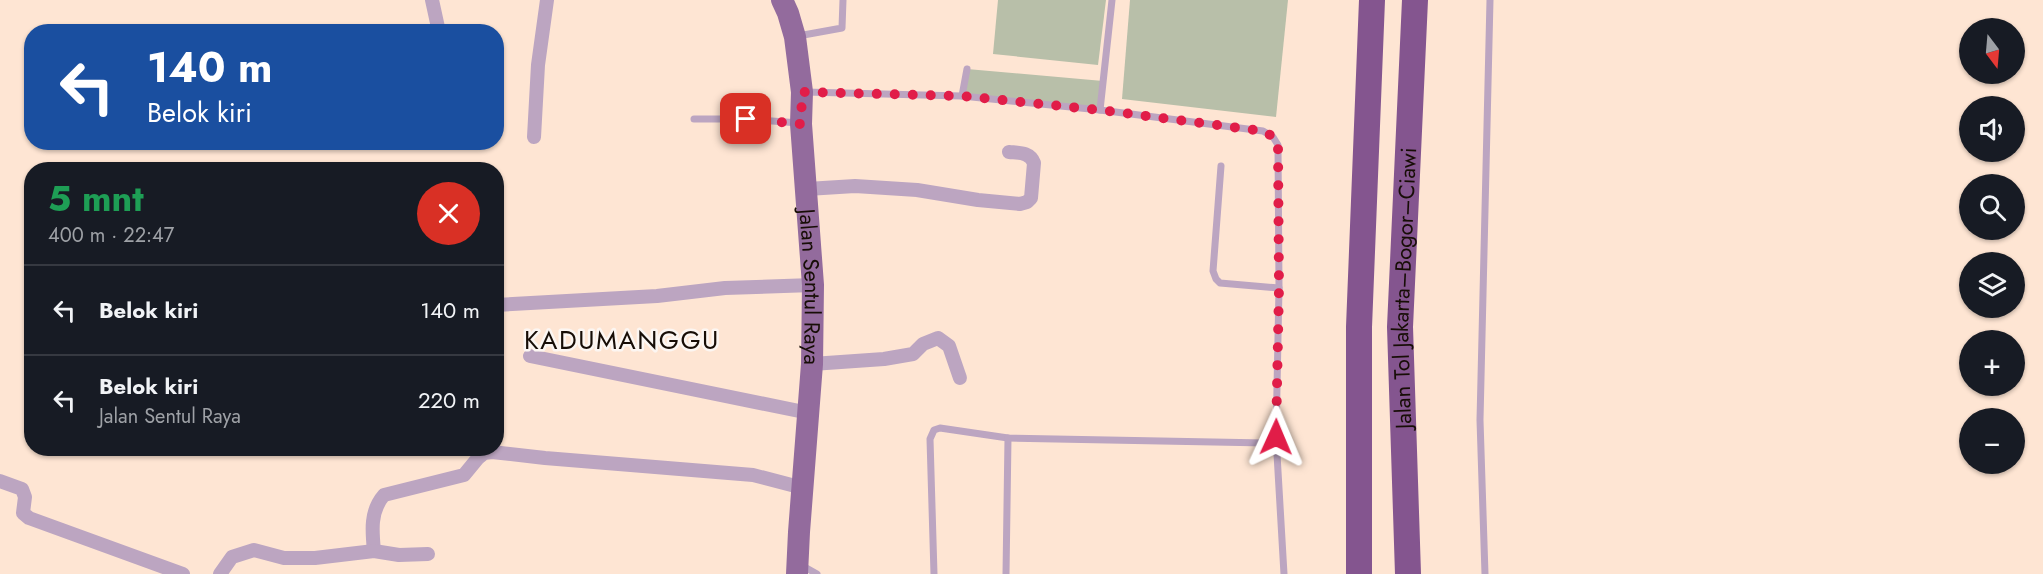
<!DOCTYPE html>
<html lang="id">
<head>
<meta charset="utf-8">
<style>
	body { margin:0; font-family:Jost,sans-serif; background:#242831; color:#f1f3f6; height:100vh; display:flex; flex-direction:column; font-size:22px; white-space:nowrap }
	* { box-sizing:border-box; margin:0 }
	p { font-size:20px; color:#9ea1a6 }
	.icon { flex:none; width:33px; height:33px; fill:none; stroke:currentColor; stroke-width:2; stroke-linecap:round; stroke-linejoin:round }
	.map { position:relative; flex:1; overflow:hidden }
	.panel { position:absolute; left:24px; top:162px; width:480px; height:294px; display:flex; flex-direction:column; background:#171b24; border-radius:24px; box-shadow:0 2px 4px #0004 }
	.panel>* { flex:none }
	.top-card { position:absolute; left:24px; top:24px; width:480px; height:126px; border-radius:24px; box-shadow:0 2px 4px #0004; background:#1a4fa0; color:#fff; overflow:hidden }
	.needle { width:39px; rotate:164deg }
	.fabs { position:absolute; left:1959px; top:18px; display:grid; gap:12px }
	.fabs a { display:grid; place-items:center; width:66px; height:66px; border-radius:50%; background:#171b24; box-shadow:0 2px 4px #0004; font-size:30px }
	.pin { position:absolute; display:grid; place-items:center; width:51px; height:51px; color:#fff; margin:-26px; border-radius:12px; box-shadow:0 3px 9px #0006 }
	.me { position:absolute; width:66px; margin:-33px; rotate:1deg; stroke-linejoin:round; filter:drop-shadow(0 0 4px #0008) }
	.turn { display:flex; align-items:center; gap:21px; height:126px; padding:0 24px; font-size:27px }
	.turn .icon { width:78px; height:78px; stroke-width:2.5 }
	.turn b { display:block; font-size:42px; line-height:51px }
	.round { display:grid; place-items:center; flex:none; width:63px; height:63px; border-radius:32px; background:#242831 }
	.head { display:flex; align-items:center; justify-content:space-between; height:102px; padding:0 24px }
	h1 { font-size:36px; font-weight:700; line-height:45px; color:#1e9e55 }
	ul { padding:0; list-style:none }
	li { display:flex; align-items:center; gap:18px; height:90px; padding:0 24px; border-top:2px solid #363941 }
	li div { flex:1 }
	li b { display:block; font-size:22px }
	li em { font-style:normal }
	.map>svg:first-child { display:block }
	.green { fill:#b8bfa9 }
	.lines { fill:none; stroke-linecap:round; stroke-linejoin:round }
	.lane { stroke:#bca5c1; stroke-width:7 }
	.street { stroke:#bca5c1; stroke-width:14 }
	.primary { stroke:#936b9d; stroke-width:22 }
	.highway { stroke:#84558f; stroke-width:26 }
	.route { stroke:#e11d48; stroke-width:10; stroke-dasharray:0 18 }
	.labels { text-anchor:middle; stroke-width:5; stroke-linejoin:round; paint-order:stroke }
	.street-label { font-size:22px; fill:#170d06; stroke:#fcf6f2 }
	.quarter-label { font-size:26px; letter-spacing:1.5px; fill:#170d06; stroke:#fcf6f2 }
</style>
</head>
<body>
<div class="map">
<svg width="2043" height="574" viewBox="0 0 2043 574">
	<rect width="100%" height="100%" fill="#fee5d3"/>
	<g class="green">
		<path d="M998,0H1106L1098,65L993,54Z"/>
		<path d="M1130,0H1288L1276,117L1122,99Z"/>
		<path d="M967,69L1103,81L1100,110L962,96Z"/>
	</g>
	<g class="lines">
		<g class="lane">
			<path d="M798,36L842,28L843,0"/>
			<path d="M805,92L962,96L1100,110L1263,131L1273,137L1278,145L1279,288L1276,437L1272,441L1266,443L1008,438L940,428L934,430L930,439L934,574"/>
			<path d="M962,96L967,69"/>
			<path d="M1100,110L1112,0"/>
			<path d="M694,119H746L799,123"/>
			<path d="M1221,166L1213,271L1216,279L1220,283L1279,288"/>
			<path d="M1276,437L1284,574"/>
			<path d="M801,565L817,574"/>
			<path d="M1006,574L1008,438"/>
			<path d="M1485,574L1480,420L1490,0"/>
		</g>
		<g class="street">
			<path d="M432,0L439,32"/>
			<path d="M534,137L538,65L547,0"/>
			<path d="M807,189L855,186L917,190L978,200L1020,204L1027,202L1031,198L1034,163C1030,152 1019,153 1009,152"/>
			<path d="M496,305L657,296L725,288L813,285"/>
			<path d="M530,356L809,413"/>
			<path d="M812,364L884,359L913,354L923,344L938,338L949,346L960,378"/>
			<path d="M0,481L22,489L25,497L23,513L29,518L183,574"/>
			<path d="M374,551C372,531 370,511 384,495L464,475L478,458L484,453L492,452L545,458L753,475L803,488"/>
			<path d="M220,574L232,557L254,550L284,558H315L374,551L399,555L428,554"/>
		</g>
		<path class="primary" id="s1" d="M782,0L788,13L795,37L802,92L801,124L813,285L812,364L799,532L797,574"/>
		<g class="highway">
			<path d="M1359,574V327L1372,0"/>
			<path id="s2" d="M1408,574L1400,327L1415,0"/>
		</g>
	</g>
	<g class="lines">
		<path class="route" d="M746,119L801,124L802,92L962,96L1100,110L1263,131L1274,137L1278,145L1279,288L1276,437"/>
	</g>
	<g class="labels">
		<g class="street-label">
			<text dy="8" stroke="none"><textPath href="#s1" startOffset="290">Jalan Sentul Raya</textPath></text>
			<text dy="8" stroke="none"><textPath href="#s2" startOffset="286">Jalan Tol Jakarta–Bogor–Ciawi</textPath></text>
		</g>
		<g class="quarter-label">
			<text x="622" y="349">KADUMANGGU</text>
		</g>
	</g>
</svg>
<div class="fabs">
<a><svg class="needle" viewBox="-14 -14 28 28"><path d="M0-13l5 13h-10z" fill="#e53935"/><path d="M0 13l5-13h-10z" fill="#9ea1a6"/></svg></a>
<a><svg class="icon" aria-label="sound" viewBox="0 0 24 24"><path d="M4 9h4l5-4v14l-5-4H4zM17 9q2 3 0 6"/></svg></a>
<a><svg class="icon" aria-label="search" viewBox="0 0 24 24"><circle cx="10" cy="10" r="6"/><path d="M15 15l6 6"/></svg></a>
<a><svg class="icon" aria-label="layers" viewBox="0 0 24 24"><path d="M12 4l9 5-9 5-9-5zM3 14l9 5 9-5"/></svg></a>
<a>+</a>
<a>−</a>
</div>
<div class="pin" style="left:746px;top:119px;background:#d93025"><svg class="icon" aria-label="arrive" viewBox="0 0 24 24"><path d="M6 21V4h12l-3 4 3 4H6"/></svg></div>
<svg class="me" style="left:1276px;top:437px" viewBox="-20 -20 40 40"><path d="M0-17L14 15 0 8-14 15z" fill="#e11d48" stroke="#fff" stroke-width="4"/></svg>
<div class="top-card">
<div class="turn"><svg class="icon" aria-label="left" viewBox="0 0 24 24"><path d="M17 20v-9H6M10 6l-5 5 5 5"/></svg><div><b>140 m</b>Belok kiri</div></div>
</div>
<section class="panel">
<div class="head"><div><h1>5 mnt</h1><p>400 m · 22:47</p></div><a class="round" style="background:#d93025;color:#fff"><svg class="icon" aria-label="close" viewBox="0 0 24 24"><path d="M6 6l12 12M18 6L6 18"/></svg></a></div>
<ul>
<li><svg class="icon" aria-label="left" viewBox="0 0 24 24"><path d="M17 20v-9H6M10 6l-5 5 5 5"/></svg><div><b>Belok kiri</b></div><em>140 m</em></li>
<li><svg class="icon" aria-label="left" viewBox="0 0 24 24"><path d="M17 20v-9H6M10 6l-5 5 5 5"/></svg><div><b>Belok kiri</b><p>Jalan Sentul Raya</p></div><em>220 m</em></li>
</ul>
</section>
</div>
</body>
</html>
